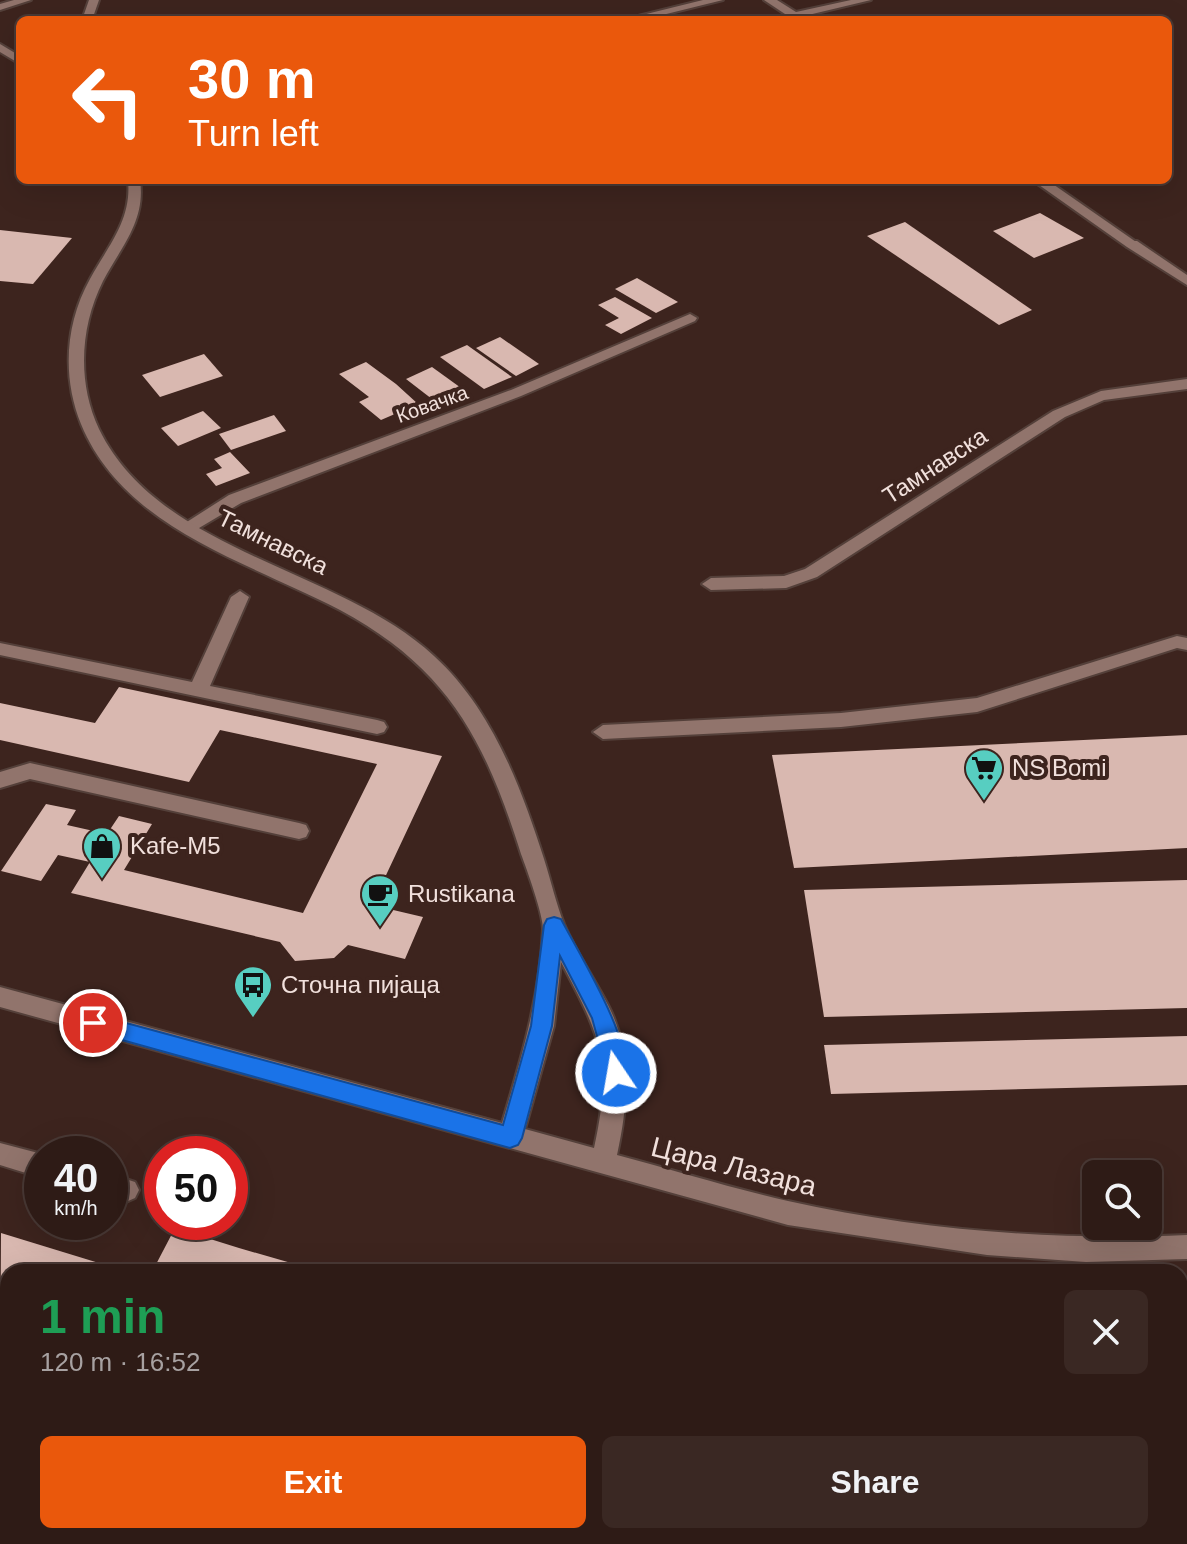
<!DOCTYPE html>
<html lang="en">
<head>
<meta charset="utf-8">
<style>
	body { margin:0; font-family:Helvetica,sans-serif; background:#3a2823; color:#f1f3f6; height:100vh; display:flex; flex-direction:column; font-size:30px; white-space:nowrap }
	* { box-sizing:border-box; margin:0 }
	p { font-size:26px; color:#a7a1a1 }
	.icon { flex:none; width:44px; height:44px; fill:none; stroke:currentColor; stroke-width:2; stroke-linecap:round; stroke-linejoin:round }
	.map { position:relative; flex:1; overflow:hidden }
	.side { position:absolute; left:0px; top:1264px; width:1188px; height:280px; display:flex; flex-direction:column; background:#2e1b16; border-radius:24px 24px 0 0; box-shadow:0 8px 32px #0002,0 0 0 2px #493935 }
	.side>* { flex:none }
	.guide { position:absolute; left:16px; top:16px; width:1156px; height:168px; border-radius:12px; box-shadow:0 8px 32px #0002,0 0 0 2px #493935; background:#ea580c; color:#fff; overflow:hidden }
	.fabs { position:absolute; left:1082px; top:1160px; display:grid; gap:16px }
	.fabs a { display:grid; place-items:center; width:80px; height:80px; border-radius:12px; background:#2e1b16; box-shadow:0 8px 32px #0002,0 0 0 2px #493935; font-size:40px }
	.speed { position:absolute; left:24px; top:1136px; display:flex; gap:16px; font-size:40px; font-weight:700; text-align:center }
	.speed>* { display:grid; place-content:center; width:104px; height:104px; border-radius:50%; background:#2e1b16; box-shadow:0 8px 32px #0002,0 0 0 2px #493935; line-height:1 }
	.speed small { font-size:20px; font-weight:400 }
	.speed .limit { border:12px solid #d22; background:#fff; color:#111 }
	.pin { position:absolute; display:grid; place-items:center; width:68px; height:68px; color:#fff; margin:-34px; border:4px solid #fff; border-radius:50%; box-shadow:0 2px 8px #0007 }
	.me { position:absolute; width:88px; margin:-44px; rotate:348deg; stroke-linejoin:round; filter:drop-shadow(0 0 6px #0008) }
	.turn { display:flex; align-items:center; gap:28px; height:168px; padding:0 40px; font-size:36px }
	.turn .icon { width:104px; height:104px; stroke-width:2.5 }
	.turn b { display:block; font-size:56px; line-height:68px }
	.round { display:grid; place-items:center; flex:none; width:84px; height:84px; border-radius:12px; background:#3a2823 }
	.headline { display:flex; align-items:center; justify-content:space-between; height:136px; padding:0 40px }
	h1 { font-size:48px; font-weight:600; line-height:60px; color:#1e9e55 }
	.primary-button { display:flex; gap:16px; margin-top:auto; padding:16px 40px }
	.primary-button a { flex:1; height:92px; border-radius:12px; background:#ea580c; color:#fff; font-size:32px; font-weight:600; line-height:92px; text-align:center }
	.primary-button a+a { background:#3a2823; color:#f1f3f6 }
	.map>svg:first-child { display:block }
	.building { fill:#d9b8b0 }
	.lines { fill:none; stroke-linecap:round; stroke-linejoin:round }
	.lane-casing { stroke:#54403a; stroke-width:4 }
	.street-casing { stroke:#54403a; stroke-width:4 }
	.secondary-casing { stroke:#54403a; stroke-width:4 }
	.lane { fill:#91746c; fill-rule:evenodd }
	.street { fill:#91746c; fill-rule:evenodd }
	.secondary { fill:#91746c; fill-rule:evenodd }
	.route { fill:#1a73e8; stroke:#114b97; stroke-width:2 }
	.labels { text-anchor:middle; stroke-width:8; stroke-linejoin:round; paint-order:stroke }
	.far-street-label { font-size:20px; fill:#f1e0dc; stroke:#3d241e }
	.street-label { font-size:24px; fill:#f1e0dc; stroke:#3d241e }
	.poi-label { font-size:24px; fill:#f1e0dc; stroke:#3d241e; text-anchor:start }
	.near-street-label { font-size:28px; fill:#f1e0dc; stroke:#3d241e }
</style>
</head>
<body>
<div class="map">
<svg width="1187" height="1544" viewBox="0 0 1187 1544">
	<rect width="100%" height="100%" fill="#3d241e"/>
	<g class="building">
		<path d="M1040,213L1084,238L1034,258L993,231Z"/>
		<path d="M905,222L1032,310L999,325L867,236Z"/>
		<path d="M0,230L72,238L33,284L0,281Z"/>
		<path d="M637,278L678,302L656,313L615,289Z"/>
		<path d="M615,297L652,318L621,334L605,325L619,318L598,305Z"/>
		<path d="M500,337L539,364L516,376L476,348Z"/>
		<path d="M467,345L512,377L484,389L440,357Z"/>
		<path d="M204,354L223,376L160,397L142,375Z"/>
		<path d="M366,362L396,384L418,404L381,420L359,402L369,397L339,374Z"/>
		<path d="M432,367L468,393L441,406L406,379Z"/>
		<path d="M203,411L221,428L178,446L161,428Z"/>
		<path d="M274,415L286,431L231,450L219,434Z"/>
		<path d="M230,452L250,473L216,486L206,474L222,468L214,459Z"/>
		<path d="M119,687L442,756L372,905L423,917L405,959L348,945L334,958L295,961L280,942L71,893L90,862L58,855L41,881L1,871L46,804L76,810L67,825L107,834L119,816L152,824L124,870L303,913L377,764L220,730L189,782L0,740V703L95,723Z"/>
		<path d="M1187,735V848L794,868L772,755Z"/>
		<path d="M1187,880V1008L824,1017L804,890Z"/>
		<path d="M1187,1036V1085L831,1094L824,1045Z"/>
		<path d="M175,1228L239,1248L305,1267L303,1272H152Z"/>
		<path d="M1,1233L125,1271L8,1272V1419L0,1417Z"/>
		<path d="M1187,1487V1544H1185L1180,1530V1488Z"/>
		<path d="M208,1536H437L435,1544H229Z"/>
	</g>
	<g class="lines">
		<defs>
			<g id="lane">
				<path d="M14,0H31L0,10V4Z"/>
				<path d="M703,0H723L642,20H622Z"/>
				<path d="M764,0H777L796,12L851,0H871L804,16L807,20H794Z"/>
				<path d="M1032,180H1047L1139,244L1127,247Z"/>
				<path d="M240,591L249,597L210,686L377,720L384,722L387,727L384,732L377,734L0,655V643L192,682L231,597Z"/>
				<path d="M1177,636L1187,638V650L1177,648L977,712L841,727L603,739L593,732L603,725L841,713L977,698Z"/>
				<path d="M30,763L299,823L306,825L309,831L306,837L299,839L30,779L0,788V772Z"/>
				<path d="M0,1143L42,1154V1178L0,1165Z"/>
				<path d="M110,1174L135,1182L139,1190L135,1198L126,1202L110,1198Z"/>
			</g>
			<g id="street">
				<path d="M89,0H99L92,20H82Z"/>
				<path d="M1127,241H1137L1187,275V285L1127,247Z"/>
				<path d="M690,314L697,318L695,321L521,396L241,503L194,531L188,532L179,527L229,495L511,390Z"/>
				<path d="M1187,379V389L1104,400L1065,417L817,577L786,588L711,590L702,584L711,578L784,576L805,569L1053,411L1101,391Z"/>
			</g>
			<g id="secondary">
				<path d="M0,44L20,56V64L0,52Z"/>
				<path d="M128,180H140C146,221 121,247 103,281C80,327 77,382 99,429C160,554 338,567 434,656C492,709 521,787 544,859C551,881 556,903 564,924C576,952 594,978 608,1005C633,1053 628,1104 617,1155C674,1170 730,1188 788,1201C918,1230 1054,1241 1187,1235V1259L1086,1262L987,1255L788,1225L0,1007V987L502,1123C521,1060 540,996 543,929C543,914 527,870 521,854C485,740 448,668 340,610C249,562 124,529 81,424C62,377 65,324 90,279C108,246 132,220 128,180ZM561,962C601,1037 613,1062 594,1148L525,1129L554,1026Z"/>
			</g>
		</defs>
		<use href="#lane" class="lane-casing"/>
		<use href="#street" class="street-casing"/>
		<use href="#secondary" class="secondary-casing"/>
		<use href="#lane" class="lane"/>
		<use href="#street" class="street"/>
		<use href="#secondary" class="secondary"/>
	</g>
	<path class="route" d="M554,917L561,919C577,950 638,1049 624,1080L616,1083L609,1080L592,1018L560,956L552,1026L522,1138L518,1145L510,1148L93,1032L86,1029L83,1023L86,1016L93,1014L503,1125L531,1026L544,925L547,919Z"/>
	<defs>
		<symbol id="supermarket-pin" viewBox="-11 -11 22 30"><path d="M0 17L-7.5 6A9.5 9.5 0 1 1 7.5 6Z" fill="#57cec1" stroke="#3d241e"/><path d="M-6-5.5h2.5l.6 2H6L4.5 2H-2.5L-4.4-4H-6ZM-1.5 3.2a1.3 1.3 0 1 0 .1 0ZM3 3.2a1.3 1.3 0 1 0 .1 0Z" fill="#111"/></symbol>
		<symbol id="shop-pin" viewBox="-11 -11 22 30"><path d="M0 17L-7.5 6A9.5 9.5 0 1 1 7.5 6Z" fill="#57cec1" stroke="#3d241e"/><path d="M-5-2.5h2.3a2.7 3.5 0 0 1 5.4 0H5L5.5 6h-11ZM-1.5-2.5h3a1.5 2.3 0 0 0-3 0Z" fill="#111"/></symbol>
		<symbol id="cafe-pin" viewBox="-11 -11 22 30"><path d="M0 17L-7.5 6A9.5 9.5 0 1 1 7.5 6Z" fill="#57cec1" stroke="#3d241e"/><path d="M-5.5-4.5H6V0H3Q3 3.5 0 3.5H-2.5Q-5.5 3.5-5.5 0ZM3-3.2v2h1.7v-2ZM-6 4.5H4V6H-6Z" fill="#111"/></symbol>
		<symbol id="bus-pin" viewBox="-11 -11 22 30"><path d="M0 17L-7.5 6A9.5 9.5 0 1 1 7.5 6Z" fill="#57cec1" stroke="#3d241e"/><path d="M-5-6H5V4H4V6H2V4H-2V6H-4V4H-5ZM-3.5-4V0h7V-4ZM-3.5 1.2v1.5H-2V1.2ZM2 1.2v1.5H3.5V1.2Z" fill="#111"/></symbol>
	</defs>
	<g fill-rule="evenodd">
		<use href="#supermarket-pin" x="962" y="746" width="44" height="60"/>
		<use href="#shop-pin" x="80" y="824" width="44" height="60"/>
		<use href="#cafe-pin" x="358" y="872" width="44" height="60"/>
		<use href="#bus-pin" x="231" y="963" width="44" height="60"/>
	</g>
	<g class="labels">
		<g class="far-street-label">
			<text transform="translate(432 404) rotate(-20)" y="7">Ковачка</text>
		</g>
		<g class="street-label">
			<text transform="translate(935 466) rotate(-33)" y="8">Тамнавска</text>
			<text transform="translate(273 542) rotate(26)" y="8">Тамнавска</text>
		</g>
		<g class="poi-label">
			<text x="1012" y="776">NS Bomi</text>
			<text x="130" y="854">Kafe-M5</text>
			<text x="408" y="902">Rustikana</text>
			<text x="281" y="993">Сточна пијаца</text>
		</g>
		<g class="near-street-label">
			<text transform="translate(734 1166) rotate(14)" y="10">Цара Лазара</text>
		</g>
	</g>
</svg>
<div class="fabs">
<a><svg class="icon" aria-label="search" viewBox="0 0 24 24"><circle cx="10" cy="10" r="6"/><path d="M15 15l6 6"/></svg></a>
</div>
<div class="speed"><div>40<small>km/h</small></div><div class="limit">50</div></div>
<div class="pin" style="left:93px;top:1023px;background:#d93025"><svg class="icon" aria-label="arrive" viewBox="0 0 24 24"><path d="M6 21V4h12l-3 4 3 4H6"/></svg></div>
<svg class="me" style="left:616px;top:1073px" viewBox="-20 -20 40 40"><circle r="17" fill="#1a73e8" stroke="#fff" stroke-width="3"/><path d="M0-11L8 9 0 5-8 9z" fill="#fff"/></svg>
<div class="guide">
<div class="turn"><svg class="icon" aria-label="left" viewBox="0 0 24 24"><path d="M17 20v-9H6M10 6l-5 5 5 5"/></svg><div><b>30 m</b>Turn left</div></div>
</div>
<section class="side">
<div class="headline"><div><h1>1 min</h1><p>120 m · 16:52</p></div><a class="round"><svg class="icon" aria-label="close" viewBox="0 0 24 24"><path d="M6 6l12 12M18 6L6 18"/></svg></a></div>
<div class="primary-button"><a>Exit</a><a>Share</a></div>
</section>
</div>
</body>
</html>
